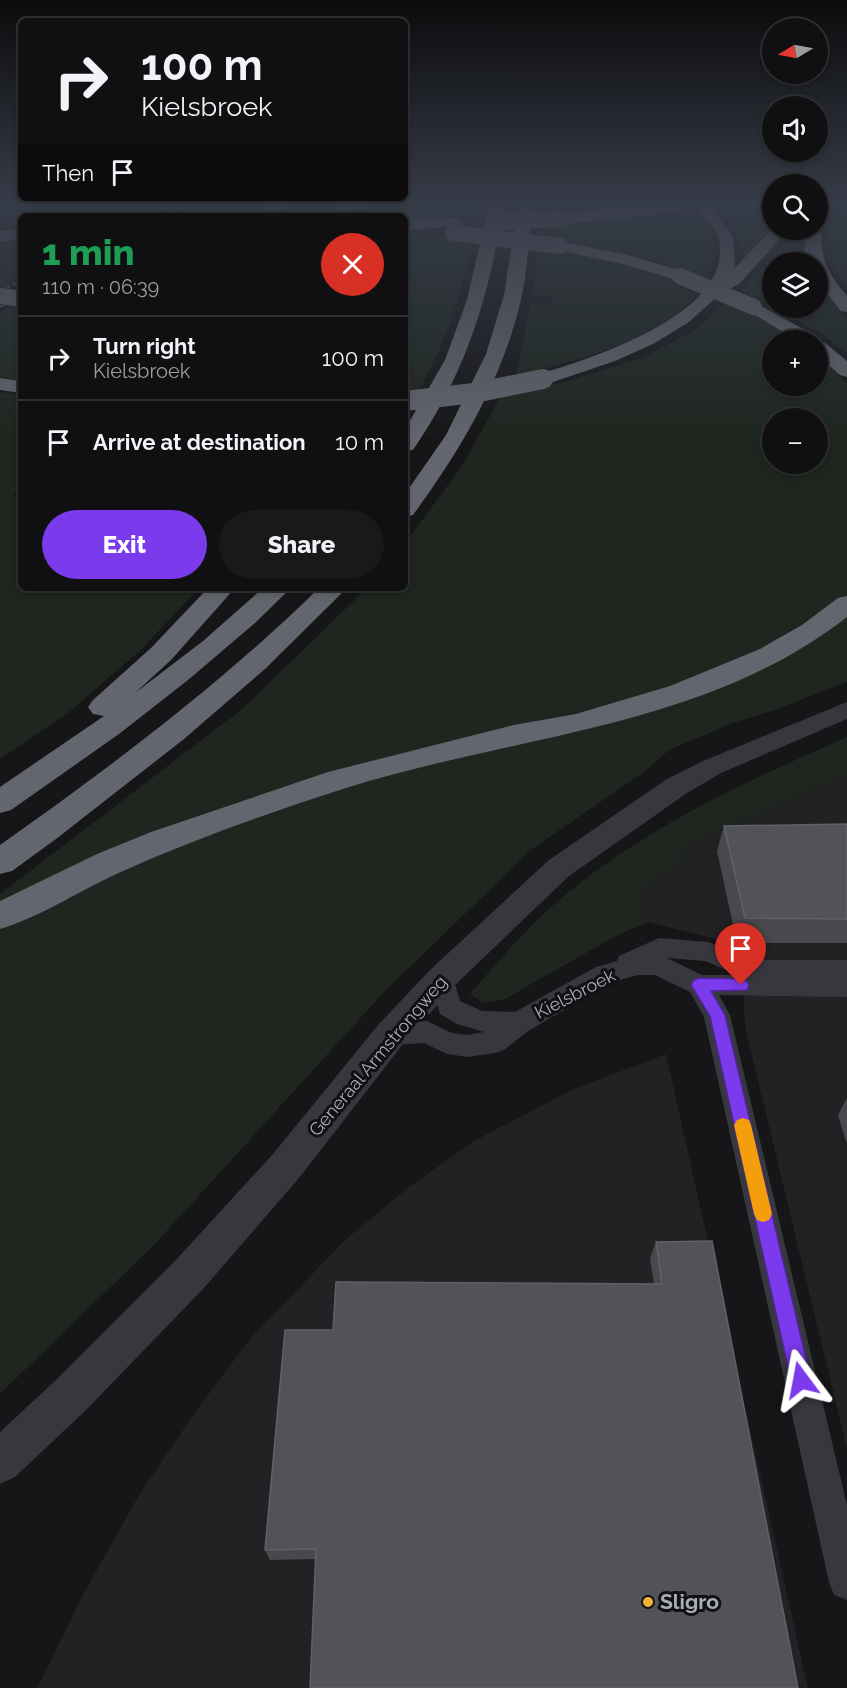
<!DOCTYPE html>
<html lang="en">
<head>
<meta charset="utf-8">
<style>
	body { margin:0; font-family:Raleway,sans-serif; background:#19191b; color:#f1f3f6; height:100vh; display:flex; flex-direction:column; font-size:22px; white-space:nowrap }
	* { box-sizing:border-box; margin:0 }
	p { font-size:20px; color:#9c9d9f }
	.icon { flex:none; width:33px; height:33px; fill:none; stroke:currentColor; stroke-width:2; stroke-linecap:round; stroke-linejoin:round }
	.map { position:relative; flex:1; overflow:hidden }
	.sheet { position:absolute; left:18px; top:213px; width:390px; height:378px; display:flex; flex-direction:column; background:#101012; border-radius:9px; box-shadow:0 3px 9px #0003,0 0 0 2px #303032 }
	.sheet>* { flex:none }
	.guide { position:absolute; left:18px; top:18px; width:390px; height:183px; border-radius:9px; box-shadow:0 3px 9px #0003,0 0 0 2px #303032; background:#101012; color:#f1f3f6; overflow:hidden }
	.needle { width:39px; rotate:260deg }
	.fabs { position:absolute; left:762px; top:18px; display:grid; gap:12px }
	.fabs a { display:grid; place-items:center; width:66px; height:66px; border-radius:50%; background:#101012; box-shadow:0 3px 9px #0003,0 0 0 2px #303032; font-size:30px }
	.pin { position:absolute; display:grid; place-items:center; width:51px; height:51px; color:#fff; margin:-62px -26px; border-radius:50% 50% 50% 0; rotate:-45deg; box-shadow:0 0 6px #0007 }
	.pin .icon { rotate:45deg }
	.me { position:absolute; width:66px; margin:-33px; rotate:347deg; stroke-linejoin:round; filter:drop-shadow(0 0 4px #0008) }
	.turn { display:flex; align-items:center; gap:21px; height:126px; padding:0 24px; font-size:27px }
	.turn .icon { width:78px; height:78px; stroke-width:2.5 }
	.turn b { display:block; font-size:42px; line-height:51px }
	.then { display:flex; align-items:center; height:57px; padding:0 24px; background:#0003; gap:12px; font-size:22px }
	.round { display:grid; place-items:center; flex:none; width:63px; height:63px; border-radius:32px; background:#19191b }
	.summary { display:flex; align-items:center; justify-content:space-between; height:102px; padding:0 24px }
	h1 { font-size:36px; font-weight:800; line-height:45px; color:#1e9e55 }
	.action { display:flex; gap:12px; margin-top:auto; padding:12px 24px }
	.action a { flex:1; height:69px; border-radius:36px; background:#7c3aed; color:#fff; font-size:24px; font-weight:800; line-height:69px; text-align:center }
	.action a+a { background:#19191b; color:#f1f3f6 }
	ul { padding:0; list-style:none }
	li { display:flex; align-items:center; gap:18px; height:84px; padding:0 24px; border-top:2px solid #303032 }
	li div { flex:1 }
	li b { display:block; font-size:22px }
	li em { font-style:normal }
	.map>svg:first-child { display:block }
	.built { fill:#222225 }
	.green { fill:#1e261f; fill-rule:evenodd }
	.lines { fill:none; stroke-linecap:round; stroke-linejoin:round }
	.minor { fill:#37383d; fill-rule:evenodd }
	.tertiary { fill:#37383d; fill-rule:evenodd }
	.trunk { fill:#5b5e65; fill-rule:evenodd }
	.motorway { fill:#63666e; fill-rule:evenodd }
	.rail { stroke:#4a4c52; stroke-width:2; stroke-dasharray:4 3; stroke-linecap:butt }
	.motorway-bridge-far1 { stroke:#63666e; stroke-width:16 }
	.motorway-bridge { stroke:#63666e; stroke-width:20 }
	.wall { fill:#47494d }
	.building { fill:#525359; stroke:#5f6168; stroke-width:1.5 }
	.route { fill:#7c3aed; stroke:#51269a; stroke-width:1.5 }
	.slow { fill:#f59e0b }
	.poi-dot { fill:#f2b134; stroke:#111113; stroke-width:2 }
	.labels { text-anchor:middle; stroke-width:6; stroke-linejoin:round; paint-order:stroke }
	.street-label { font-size:18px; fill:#a8adb8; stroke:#111113 }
	.near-poi-label { font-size:21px; font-weight:bold; fill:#a8adb8; stroke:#111113; text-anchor:start }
</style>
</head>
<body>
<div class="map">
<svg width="847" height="1688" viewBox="0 0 847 1688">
	<rect width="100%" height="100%" fill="#161618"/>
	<g class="built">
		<path d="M847,775V1449L745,1027L741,945L647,922L641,892L681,862L686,846Z"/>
		<path d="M666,1054L808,1688H37L85,1591L139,1495L198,1408L249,1340L345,1240L409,1187L474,1141L572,1090Z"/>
	</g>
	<g class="green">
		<path d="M0,204H161L154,208L86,216H21V221L0,222Z"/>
		<path d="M228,204H254L224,216H191L208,208Z"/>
		<path d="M304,204H345L315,216H273Z"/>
		<path d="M372,204H480L478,217L405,219V216H340Z"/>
		<path d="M542,204H657L541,215Z"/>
		<path d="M772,204V228L761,238L744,259C738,233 731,223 712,205Z"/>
		<path d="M847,204V286C829,265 816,221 847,204Z"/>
		<path d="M694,208C716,232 721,248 707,278L650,259L540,237L542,223Z"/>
		<path d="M796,230H808L806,233L811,262H772V307L741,291Z"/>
		<path d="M405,234L474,238C462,294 445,344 417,394L405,395Z"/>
		<path d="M21,239V278L0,290V240Z"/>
		<path d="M538,245L629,265L702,288C664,341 575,360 516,376L531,304L551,305L553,297L533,295Z"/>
		<path d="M818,277L847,318V353L819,332L774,308H818Z"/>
		<path d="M729,300L788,330L800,340H772V386H818V355L847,383V682L772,711L735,722L669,750L645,771L531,850L386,990L154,1245L0,1394V894L241,710L367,588H405V543L460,469L500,398L568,381L642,358L694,331ZM772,418H818V464H772Z"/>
		<path d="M12,306L21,308V380L0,377V312Z"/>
		<path d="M0,392L21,395V485L13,496L21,497V588H199L142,649L68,713L0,759Z"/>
		<path d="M847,737V775L686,846L681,862L641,892L647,922L614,937L505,999L483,1003L470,994C498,962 525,929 558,901C643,828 745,782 847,737Z"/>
	</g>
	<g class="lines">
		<path class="minor" d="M659,938L708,942L753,960H847V997L719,995L730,1015L847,1505V1600L834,1595L829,1582L704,1017L690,992L655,975H638L612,982L528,1031L504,1050L495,1053L467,1057L447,1054L424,1043L391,1045L382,1042L378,1034L382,1026L391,1023L427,1021L452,1033L467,1035L484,1032L457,1024L440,1014L429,978L433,971L442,968L451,971L460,1001L482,1011L515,1012L596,967L617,961L619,956ZM667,958L705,961L738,975H702Z"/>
		<path class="tertiary" d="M847,702V719L721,773L687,793L569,876L453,987L403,1044L299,1178L203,1289L87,1409L15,1477L0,1484V1432L57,1379L175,1261L273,1154L379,1024L431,969L549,860L667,779L703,761Z"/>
		<path class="trunk" d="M21,230V240L0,241V231Z"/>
		<g class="motorway">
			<path d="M272,204H292L269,216H249L251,213Z"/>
			<path d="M345,204H367L365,207L341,216H320L322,213Z"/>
			<path d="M489,204H503C490,296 466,373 413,450L405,451V429L445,360L467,300Z"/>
			<path d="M518,204H532C529,234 528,265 522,295C504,377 462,448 413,515L405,517V494L446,435L486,354L504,295Z"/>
			<path d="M661,204H709L733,236L735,266L733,270L772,229L788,230L739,284L720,294L689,322L653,344L615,361L550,383H536L533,379L536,375C588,360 740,312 718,237C715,227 702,216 696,208L625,218L561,224L553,219L561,214Z"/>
			<path d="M821,204H835L823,222L818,224V209Z"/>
			<path d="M456,218L461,220L464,223L461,226L405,230V220Z"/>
			<path d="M818,226L821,230C821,260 827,273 847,296V312L841,311L818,282V262H808L805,252V230H818Z"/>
			<path d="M560,241L631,256L686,272L688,276L680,281L627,265L554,249L552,246L554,243Z"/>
			<path d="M754,302L816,336L818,340H797L748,311L745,307L748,303Z"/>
			<path d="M818,341L825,343L847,361V377L840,375L818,356Z"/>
			<path d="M0,378L21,381V393L0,390Z"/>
			<path d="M208,588H235L171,660L135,693L203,641L263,588H291L255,623L188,680L119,734L11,810L0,813V787L104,716L93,714L88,707L93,700L151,648Z"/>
			<path d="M319,588H347L266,668L184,739L56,839L12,871L0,874V845C112,766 221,684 319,588Z"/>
			<path d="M847,596V617C704,729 513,735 346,788C271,812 195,839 123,871C82,889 43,916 0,929V901L97,854L151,832L328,772L514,725L576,714L670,686L760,649L802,625L838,598Z"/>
		</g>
		<g class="rail">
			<path d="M148,216L171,204"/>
			<path d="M164,216L187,204"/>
			<path d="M0,291L21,281"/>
			<path d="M0,307L21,296"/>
		</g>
		<g class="motorway-bridge-far1">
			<path d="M497,222L561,219"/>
			<path d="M453,233L560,246"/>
			<path d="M680,276L754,307"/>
			<path d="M0,296L21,299"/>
		</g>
		<path class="motorway-bridge" d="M405,401L474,393L543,379"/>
	</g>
	<g class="wall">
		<path d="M847,824V943H737L717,851L724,826Z"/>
		<path d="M847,1098V1144L838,1115Z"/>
		<path d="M656,1242L798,1688L316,1559L270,1560L265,1550L654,1284L650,1258Z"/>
	</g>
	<g class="building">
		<path d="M847,824V919L745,918L724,826Z"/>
		<path d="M712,1241L798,1688H310L316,1549L265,1550L285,1330H333L336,1282L662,1284L656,1242Z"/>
	</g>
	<linearGradient id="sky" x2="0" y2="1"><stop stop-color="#0c0c0d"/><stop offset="0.46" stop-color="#363c48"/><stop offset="1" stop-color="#363c48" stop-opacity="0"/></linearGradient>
	<rect width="847" height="441" fill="url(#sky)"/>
	<path class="route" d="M699,978L741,979L747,981L749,985L747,990L711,991L725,1015L811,1380L808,1388L801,1390L794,1388L791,1380L710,1016L691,985L694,980Z"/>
	<path class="slow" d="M743,1118L749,1120L751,1125L772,1214L769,1220L763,1222L757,1220L754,1214L734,1125L737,1120Z"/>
	<circle class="poi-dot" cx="648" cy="1602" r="6"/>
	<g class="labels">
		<g class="street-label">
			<text transform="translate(575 994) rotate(-27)" y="6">Kielsbroek</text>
			<text transform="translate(378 1056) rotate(-50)" y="6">Generaal Armstrongweg</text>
		</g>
		<g class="near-poi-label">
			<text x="660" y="1609">Sligro</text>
		</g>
	</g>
</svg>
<div class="fabs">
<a><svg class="needle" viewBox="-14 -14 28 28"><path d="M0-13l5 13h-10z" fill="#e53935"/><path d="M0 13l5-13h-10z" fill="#9c9d9f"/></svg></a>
<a><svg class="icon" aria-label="sound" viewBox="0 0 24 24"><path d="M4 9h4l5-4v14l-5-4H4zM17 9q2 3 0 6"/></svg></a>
<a><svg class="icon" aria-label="search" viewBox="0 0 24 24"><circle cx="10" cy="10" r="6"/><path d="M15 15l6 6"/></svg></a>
<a><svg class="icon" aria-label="layers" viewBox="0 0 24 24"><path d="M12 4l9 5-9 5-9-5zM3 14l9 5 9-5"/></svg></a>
<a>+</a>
<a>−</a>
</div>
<div class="pin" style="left:741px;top:985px;background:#d93025"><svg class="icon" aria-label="arrive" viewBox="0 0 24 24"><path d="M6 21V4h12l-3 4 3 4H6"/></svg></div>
<svg class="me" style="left:801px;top:1380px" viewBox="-20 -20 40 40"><path d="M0-17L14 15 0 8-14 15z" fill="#7c3aed" stroke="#fff" stroke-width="4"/></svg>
<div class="guide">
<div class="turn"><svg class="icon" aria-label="right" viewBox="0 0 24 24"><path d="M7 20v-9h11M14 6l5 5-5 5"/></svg><div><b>100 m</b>Kielsbroek</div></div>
<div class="then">Then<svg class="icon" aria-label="arrive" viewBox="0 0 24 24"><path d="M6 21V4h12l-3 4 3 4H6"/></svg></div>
</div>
<section class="sheet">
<div class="summary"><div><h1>1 min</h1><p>110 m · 06:39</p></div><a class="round" style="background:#d93025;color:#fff"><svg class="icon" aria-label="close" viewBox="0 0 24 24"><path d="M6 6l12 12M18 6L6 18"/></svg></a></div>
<ul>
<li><svg class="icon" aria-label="right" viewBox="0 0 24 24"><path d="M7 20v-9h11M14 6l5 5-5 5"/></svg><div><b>Turn right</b><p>Kielsbroek</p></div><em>100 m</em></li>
<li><svg class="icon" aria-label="arrive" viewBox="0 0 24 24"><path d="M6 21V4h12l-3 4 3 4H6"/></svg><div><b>Arrive at destination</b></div><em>10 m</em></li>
</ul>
<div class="action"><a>Exit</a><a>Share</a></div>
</section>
</div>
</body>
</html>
